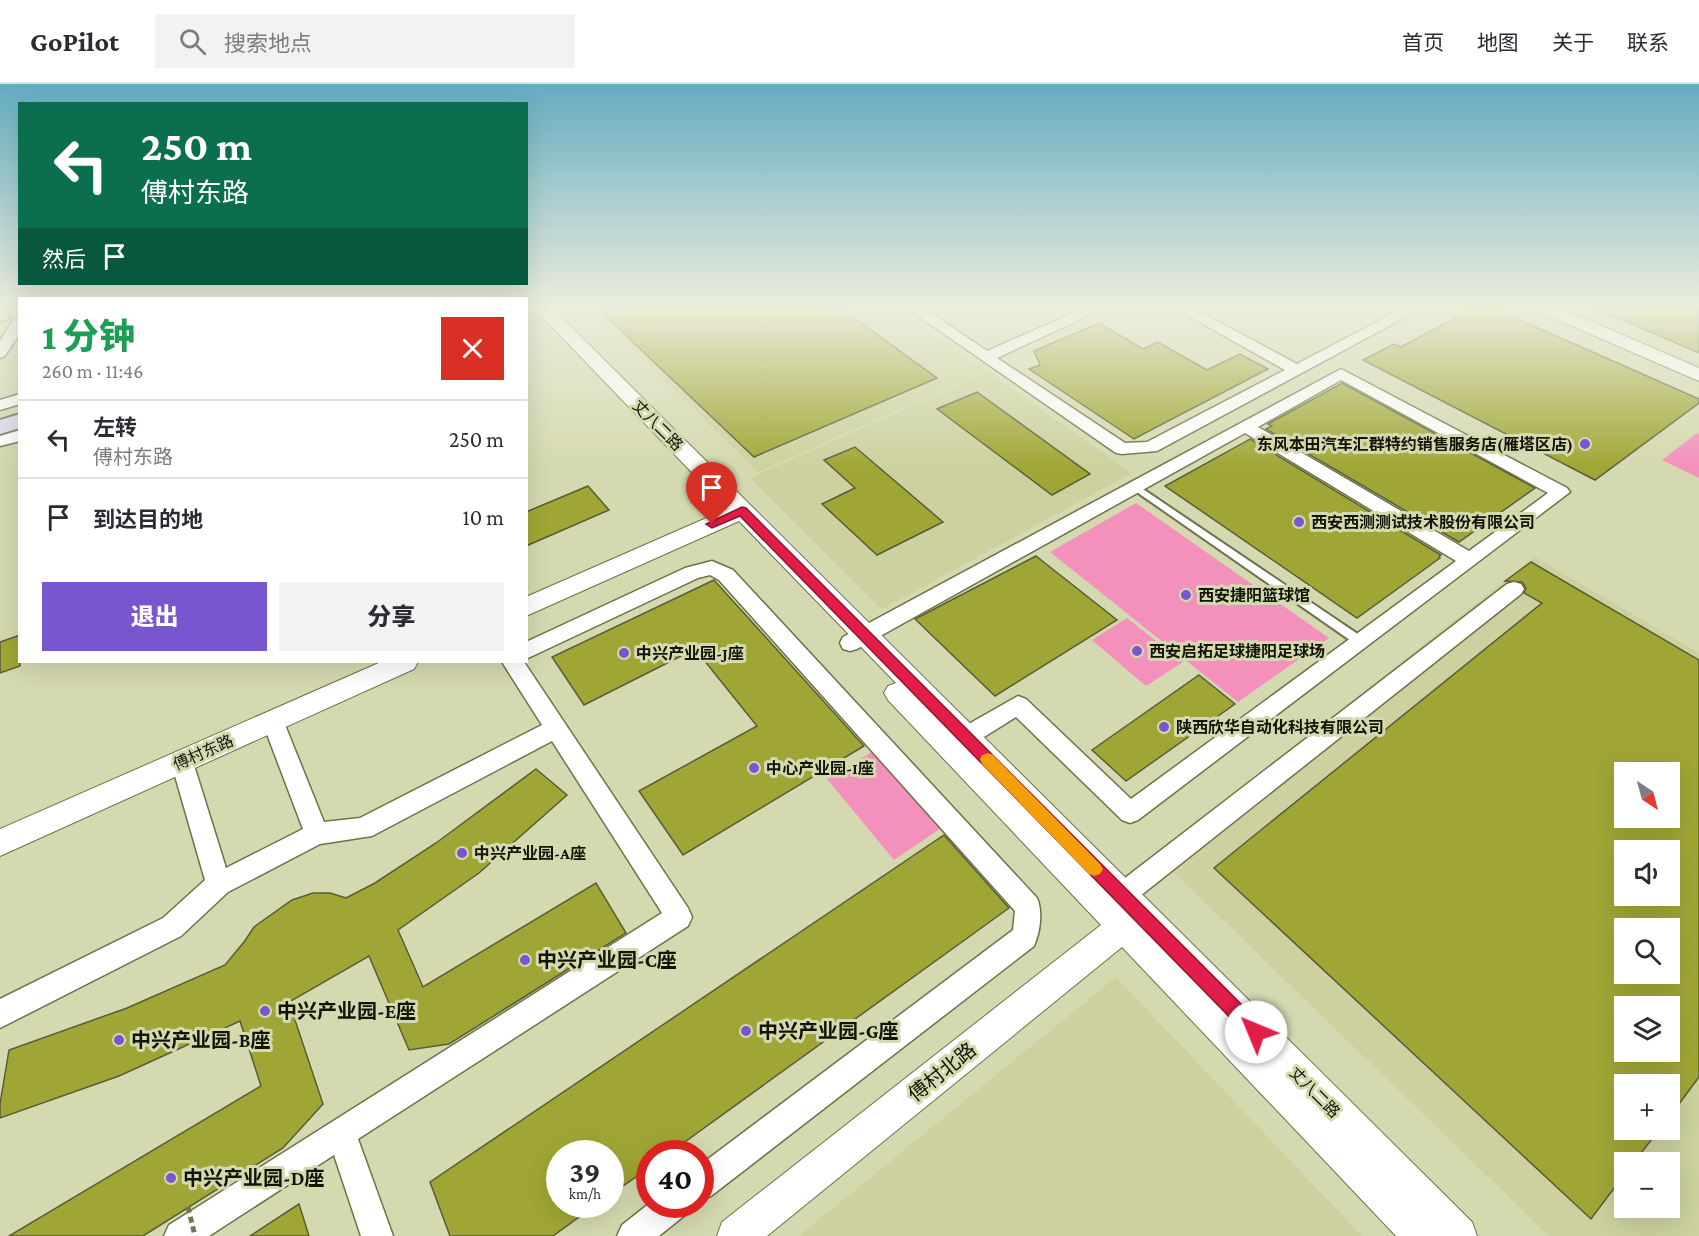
<!DOCTYPE html>
<html lang="zh">
<head>
<meta charset="utf-8">
<style>
	body { margin:0; font-family:"Crimson Pro","Noto Sans SC",serif; background:#f2f2f3; color:#2b2b33; height:100vh; display:flex; flex-direction:column; font-size:22px; white-space:nowrap }
	* { box-sizing:border-box; margin:0 }
	p { font-size:20px; color:#7c7c81 }
	.icon { flex:none; width:33px; height:33px; fill:none; stroke:currentColor; stroke-width:2; stroke-linecap:round; stroke-linejoin:round }
	.map { position:relative; flex:1; overflow:hidden }
	.sheet { position:absolute; left:18px; top:213px; width:510px; height:366px; display:flex; flex-direction:column; background:#fff; border-radius:0px; box-shadow:0 6px 24px #0002 }
	.sheet>* { flex:none }
	.guide { position:absolute; left:18px; top:18px; width:510px; height:183px; border-radius:0px; box-shadow:0 6px 24px #0002; background:#0b6e4f; color:#fff; overflow:hidden }
	.needle { width:39px; rotate:144deg }
	.fabs { position:absolute; left:1614px; top:678px; display:grid; gap:12px }
	.fabs a { display:grid; place-items:center; width:66px; height:66px; border-radius:0px; background:#fff; box-shadow:0 6px 24px #0002; font-size:30px }
	.speed { position:absolute; left:546px; top:1056px; display:flex; gap:12px; font-size:30px; font-weight:700; text-align:center }
	.speed>* { display:grid; place-content:center; width:78px; height:78px; border-radius:50%; background:#fff; box-shadow:0 6px 24px #0002; line-height:1 }
	.speed small { font-size:15px; font-weight:400 }
	.speed .limit { border:9px solid #d22; background:#fff; color:#111 }
	.pin { position:absolute; display:grid; place-items:center; width:51px; height:51px; color:#fff; margin:-62px -26px; border-radius:50% 50% 50% 0; rotate:-45deg; box-shadow:0 0 6px #0007 }
	.pin .icon { rotate:45deg }
	.me { position:absolute; width:66px; margin:-33px; rotate:315deg; stroke-linejoin:round; filter:drop-shadow(0 0 4px #0008) }
	.turn { display:flex; align-items:center; gap:21px; height:126px; padding:0 24px; font-size:27px }
	.turn .icon { width:78px; height:78px; stroke-width:2.5 }
	.turn b { display:block; font-size:42px; line-height:51px }
	.then { display:flex; align-items:center; height:57px; padding:0 24px; background:#0003; gap:12px; font-size:22px }
	.round { display:grid; place-items:center; flex:none; width:63px; height:63px; border-radius:0px; background:#f2f2f3 }
	.head { display:flex; align-items:center; justify-content:space-between; height:102px; padding:0 24px }
	h1 { font-size:36px; font-weight:800; line-height:45px; color:#1e9e55 }
	.cta { display:flex; gap:12px; margin-top:auto; padding:12px 24px }
	.cta a { flex:1; height:69px; border-radius:0px; background:#7856d0; color:#fff; font-size:24px; font-weight:800; line-height:69px; text-align:center }
	.cta a+a { background:#f2f2f3; color:#2b2b33 }
	ul { padding:0; list-style:none }
	li { display:flex; align-items:center; gap:18px; height:78px; padding:0 24px; border-top:2px solid #e1e1e2 }
	li div { flex:1 }
	li b { display:block; font-size:22px }
	li em { font-style:normal }
	header { display:flex; align-items:center; gap:36px; box-sizing:border-box; height:84px; padding:0 30px; background:#fff; border-bottom:2px solid #e1e1e2 }
	header strong { font-size:28px }
	nav { display:flex; gap:33px; margin-inline-start:auto; font-size:21px }
	.search { width:420px; height:54px; background:#f2f2f3; display:flex; align-items:center; gap:15px; box-sizing:border-box; padding:0 21px; border-radius:0px; color:#7c7c81; font-size:22px }
	.map>svg:first-child { display:block }
	.built { fill:#ccd19f; fill-rule:evenodd }
	.green { fill:#f390bc }
	.building { fill:#a0a635; stroke:#595c36; stroke-width:1.5; fill-rule:evenodd }
	.lines { fill:none; stroke-linecap:round; stroke-linejoin:round }
	.service-casing { stroke:#6e714a; stroke-width:4 }
	.minor-casing { stroke:#6e714a; stroke-width:3 }
	.tertiary-casing { stroke:#6e714a; stroke-width:2 }
	.secondary-casing { stroke:#6e714a; stroke-width:4 }
	.service { fill:#fff; fill-rule:evenodd }
	.minor { fill:#fff; fill-rule:evenodd }
	.tertiary { fill:#fff; fill-rule:evenodd }
	.secondary { fill:#ded9f2; fill-rule:evenodd }
	.path-bridge { stroke:#737559; stroke-width:5; stroke-dasharray:6 4; stroke-linecap:butt }
	.route { fill:#e11d48; stroke:#92132f; stroke-width:1.5 }
	.slow { fill:#f59e0b }
	.poi-dot { fill:#7856d0; stroke:#d5d9af; stroke-width:2 }
	.labels { text-anchor:middle; stroke-width:6; stroke-linejoin:round; paint-order:stroke }
	.street-label { font-size:16px; fill:#131405; stroke:#d5d9af }
	.poi-label { font-size:16px; font-weight:bold; fill:#131405; stroke:#d5d9af; text-anchor:start }
	.near-poi-label { font-size:20px; font-weight:bold; fill:#131405; stroke:#d5d9af; text-anchor:start }
	.near-street-label { font-size:20px; fill:#131405; stroke:#d5d9af }
</style>
</head>
<body>
<header>
<strong>GoPilot</strong>
<div class="search"><svg class="icon" aria-label="search" viewBox="0 0 24 24"><circle cx="10" cy="10" r="6"/><path d="M15 15l6 6"/></svg>搜索地点</div>
<nav><a>首页</a><a>地图</a><a>关于</a><a>联系</a></nav>
</header>
<div class="map">
<svg width="1699" height="1152" viewBox="0 0 1699 1152">
	<rect width="100%" height="100%" fill="#d5d9af"/>
	<g class="built">
		<path d="M587,222H892L986,287L758,388Z"/>
		<path d="M988,288L1132,389L882,525L750,394Z"/>
		<path d="M1535,473L1699,569V1152H1549L1156,771ZM1624,688H1670V734H1624ZM1624,766H1670V812H1624ZM1624,844H1670V890H1624ZM1624,922H1670V968H1624ZM1624,1000H1670V1046H1624ZM1624,1078H1670V1124H1624Z"/>
		<path d="M1116,893L1362,1152H799Z"/>
	</g>
	<g class="green">
		<path d="M1697,349L1699,350V394L1662,376Z"/>
		<path d="M1136,419L1329,554L1238,618L1050,468Z"/>
		<path d="M1127,534L1183,578L1146,602L1092,556Z"/>
		<path d="M872,668L941,744L894,776L827,695Z"/>
	</g>
	<g class="building">
		<path d="M595,222H838L937,294L754,373Z"/>
		<path d="M1477,222H1488L1604,273L1699,315V319L1595,396L1363,276L1394,260L1401,263Z"/>
		<path d="M1590,222H1699V269Z"/>
		<path d="M1099,239L1143,265L1158,258L1207,286L1240,270L1268,285L1134,355L1029,285L1040,281L1034,267Z"/>
		<path d="M1342,299L1364,311L1535,404L1459,458L1266,345L1272,342L1268,340Z"/>
		<path d="M977,308L1090,390L1052,411L937,325Z"/>
		<path d="M1250,355L1441,471L1439,473L1440,474L1357,534L1165,402Z"/>
		<path d="M855,363L943,438L877,471L822,420L855,404L824,376Z"/>
		<path d="M588,402L609,426L526,462V428Z"/>
		<path d="M1036,472L1117,536L995,612L915,535Z"/>
		<path d="M1531,478L1699,576V993L1670,1032V1000H1624V1046H1659L1634,1078H1624V1091L1591,1135L1214,784L1542,519L1524,509L1526,504L1522,498L1505,497ZM1624,688H1670V734H1624ZM1624,766H1670V812H1624ZM1624,844H1670V890H1624ZM1624,922H1670V968H1624Z"/>
		<path d="M714,496L864,662L683,771L639,707L757,642L695,565L584,621L552,573Z"/>
		<path d="M20,551V582L0,589V558Z"/>
		<path d="M1199,591L1235,620L1126,697L1092,666Z"/>
		<path d="M536,685L567,711L479,789L398,846L423,903L596,799L626,849L449,960L409,966L369,872L289,918L323,1020L283,1064L143,1152H9L261,1002L240,937L119,992L0,1034V1020L9,966L127,924L225,881L244,858L254,843L292,816L313,809H330L346,814L375,799L436,759Z"/>
		<path d="M944,751L1009,824L668,1070H650V1083L610,1111V1070H560V1120H597L553,1152H450L430,1098Z"/>
		<path d="M299,1120L309,1152H250Z"/>
	</g>
	<g class="lines">
		<defs>
			<path id="service" d="M1134,399L1365,555L1366,558L1365,561H1357L1131,404V400Z"/>
			<g id="minor">
				<path d="M904,222H921L987,267L1089,222H1109L997,274L1125,359L1147,358L1285,286L1171,222H1189L1297,280L1407,222H1426L1157,367L1122,370L1116,369Z"/>
				<path d="M20,232V249L5,272L0,274V257L15,233Z"/>
				<path d="M1341,285L1567,404L1570,408L1138,736L1130,739L1122,736L1016,633L960,668L952,670L944,668L941,661L944,654L1018,612L1026,615L1131,715L1456,477L1245,349L857,565L850,567L843,565L840,559L843,553ZM1341,296L1548,409L1469,467L1258,343Z"/>
				<path d="M20,310V320L0,326V316Z"/>
				<path d="M20,346V357L0,362V352Z"/>
				<path d="M712,477L733,486L1037,814C1043,828 1040,848 1034,862L711,1112L700,1116V1081L1013,846L1015,827L719,496L710,491L698,494L526,575V558L685,484Z"/>
				<path d="M1514,498L1521,500L1524,505L1521,510L1130,820L1121,824L1112,820L1108,812L1112,804L1507,500Z"/>
				<path d="M502,578H524L688,824L692,833L688,842L358,1055L393,1152H361L334,1071L209,1152H164L169,1141L662,829L552,657L372,752L320,760L228,808L181,852L0,944V915L163,834L205,796L171,678L174,671L182,668L190,671L193,678L226,784L303,745L262,637L265,631L273,628L281,631L324,738L360,734L542,641Z"/>
				<path d="M650,1119L689,1120L685,1131L659,1152H617L622,1141Z"/>
			</g>
			<g id="tertiary">
				<path d="M532,222H550L1472,1138L1477,1152H1396L1122,863L767,1152H717L722,1138L1101,841L888,616L884,609L888,602L896,599L739,437L526,532V513L727,425Z"/>
				<path d="M1533,222H1556L1699,284V297L1535,226Z"/>
				<path d="M381,578H418L414,585L0,772V745Z"/>
			</g>
			<g id="secondary">
				<path d="M0,222H15L7,235L0,237Z"/>
				<path d="M20,330V344L0,350V336Z"/>
			</g>
		</defs>
		<use href="#service" class="service-casing"/>
		<use href="#minor" class="minor-casing"/>
		<use href="#tertiary" class="tertiary-casing"/>
		<use href="#secondary" class="secondary-casing"/>
		<use href="#service" class="service"/>
		<use href="#minor" class="minor"/>
		<use href="#tertiary" class="tertiary"/>
		<use href="#secondary" class="secondary"/>
		<path class="path-bridge" d="M188,1123L195,1152"/>
	</g>
	<linearGradient id="sky" x2="0" y2="1"><stop stop-color="#64acc1"/><stop offset="0.58" stop-color="#eceedb"/><stop offset="1" stop-color="#eceedb" stop-opacity="0"/></linearGradient>
	<rect width="1699" height="384" fill="url(#sky)"/>
	<path class="route" d="M742,423L746,424L1263,942L1265,948L1263,954L1256,957L1250,954L740,432L712,444L706,440Z"/>
	<path class="slow" d="M988,669L993,671L1100,780L1103,785L1100,790L1094,792L1089,790L982,680L980,675L982,671Z"/>
	<g class="poi-dot">
		<circle cx="1585" cy="360" r="6"/>
		<circle cx="1299" cy="438" r="6"/>
		<circle cx="1186" cy="511" r="6"/>
		<circle cx="1137" cy="567" r="6"/>
		<circle cx="624" cy="569" r="6"/>
		<circle cx="1164" cy="643" r="6"/>
		<circle cx="754" cy="684" r="6"/>
		<circle cx="462" cy="769" r="6"/>
		<circle cx="525" cy="876" r="6"/>
		<circle cx="265" cy="927" r="6"/>
		<circle cx="746" cy="947" r="6"/>
		<circle cx="119" cy="956" r="6"/>
		<circle cx="171" cy="1094" r="6"/>
	</g>
	<g class="labels">
		<g class="street-label">
			<text transform="translate(658 341) rotate(45)" y="6">丈八二路</text>
			<text transform="translate(203 668) rotate(-24)" y="6">傅村东路</text>
			<text transform="translate(1315 1008) rotate(45)" y="6">丈八二路</text>
		</g>
		<g class="poi-label">
			<text x="1573" y="366" text-anchor="end">东风本田汽车汇群特约销售服务店(雁塔区店)</text>
			<text x="1311" y="444">西安西测测试技术股份有限公司</text>
			<text x="1198" y="517">西安捷阳篮球馆</text>
			<text x="1149" y="573">西安启拓足球捷阳足球场</text>
			<text x="636" y="575">中兴产业园-J座</text>
			<text x="1176" y="649">陕西欣华自动化科技有限公司</text>
			<text x="766" y="690">中心产业园-I座</text>
			<text x="474" y="775">中兴产业园-A座</text>
		</g>
		<g class="near-poi-label">
			<text x="537" y="883">中兴产业园-C座</text>
			<text x="277" y="934">中兴产业园-E座</text>
			<text x="758" y="954">中兴产业园-G座</text>
			<text x="131" y="963">中兴产业园-B座</text>
			<text x="183" y="1101">中兴产业园-D座</text>
		</g>
		<g class="near-street-label">
			<text transform="translate(942 988) rotate(-39)" y="7">傅村北路</text>
		</g>
	</g>
</svg>
<div class="fabs">
<a><svg class="needle" viewBox="-14 -14 28 28"><path d="M0-13l5 13h-10z" fill="#e53935"/><path d="M0 13l5-13h-10z" fill="#7c7c81"/></svg></a>
<a><svg class="icon" aria-label="sound" viewBox="0 0 24 24"><path d="M4 9h4l5-4v14l-5-4H4zM17 9q2 3 0 6"/></svg></a>
<a><svg class="icon" aria-label="search" viewBox="0 0 24 24"><circle cx="10" cy="10" r="6"/><path d="M15 15l6 6"/></svg></a>
<a><svg class="icon" aria-label="layers" viewBox="0 0 24 24"><path d="M12 4l9 5-9 5-9-5zM3 14l9 5 9-5"/></svg></a>
<a>+</a>
<a>−</a>
</div>
<div class="speed"><div>39<small>km/h</small></div><div class="limit">40</div></div>
<div class="pin" style="left:712px;top:440px;background:#d93025"><svg class="icon" aria-label="arrive" viewBox="0 0 24 24"><path d="M6 21V4h12l-3 4 3 4H6"/></svg></div>
<svg class="me" style="left:1256px;top:948px" viewBox="-20 -20 40 40"><circle r="19" fill="#fff"/><path d="M0-13L10 11 0 6-10 11z" fill="#e11d48"/></svg>
<div class="guide">
<div class="turn"><svg class="icon" aria-label="left" viewBox="0 0 24 24"><path d="M17 20v-9H6M10 6l-5 5 5 5"/></svg><div><b>250 m</b>傅村东路</div></div>
<div class="then">然后<svg class="icon" aria-label="arrive" viewBox="0 0 24 24"><path d="M6 21V4h12l-3 4 3 4H6"/></svg></div>
</div>
<section class="sheet">
<div class="head"><div><h1>1 分钟</h1><p>260 m · 11:46</p></div><a class="round" style="background:#d93025;color:#fff"><svg class="icon" aria-label="close" viewBox="0 0 24 24"><path d="M6 6l12 12M18 6L6 18"/></svg></a></div>
<ul>
<li><svg class="icon" aria-label="left" viewBox="0 0 24 24"><path d="M17 20v-9H6M10 6l-5 5 5 5"/></svg><div><b>左转</b><p>傅村东路</p></div><em>250 m</em></li>
<li><svg class="icon" aria-label="arrive" viewBox="0 0 24 24"><path d="M6 21V4h12l-3 4 3 4H6"/></svg><div><b>到达目的地</b></div><em>10 m</em></li>
</ul>
<div class="cta"><a>退出</a><a>分享</a></div>
</section>
</div>
</body>
</html>
